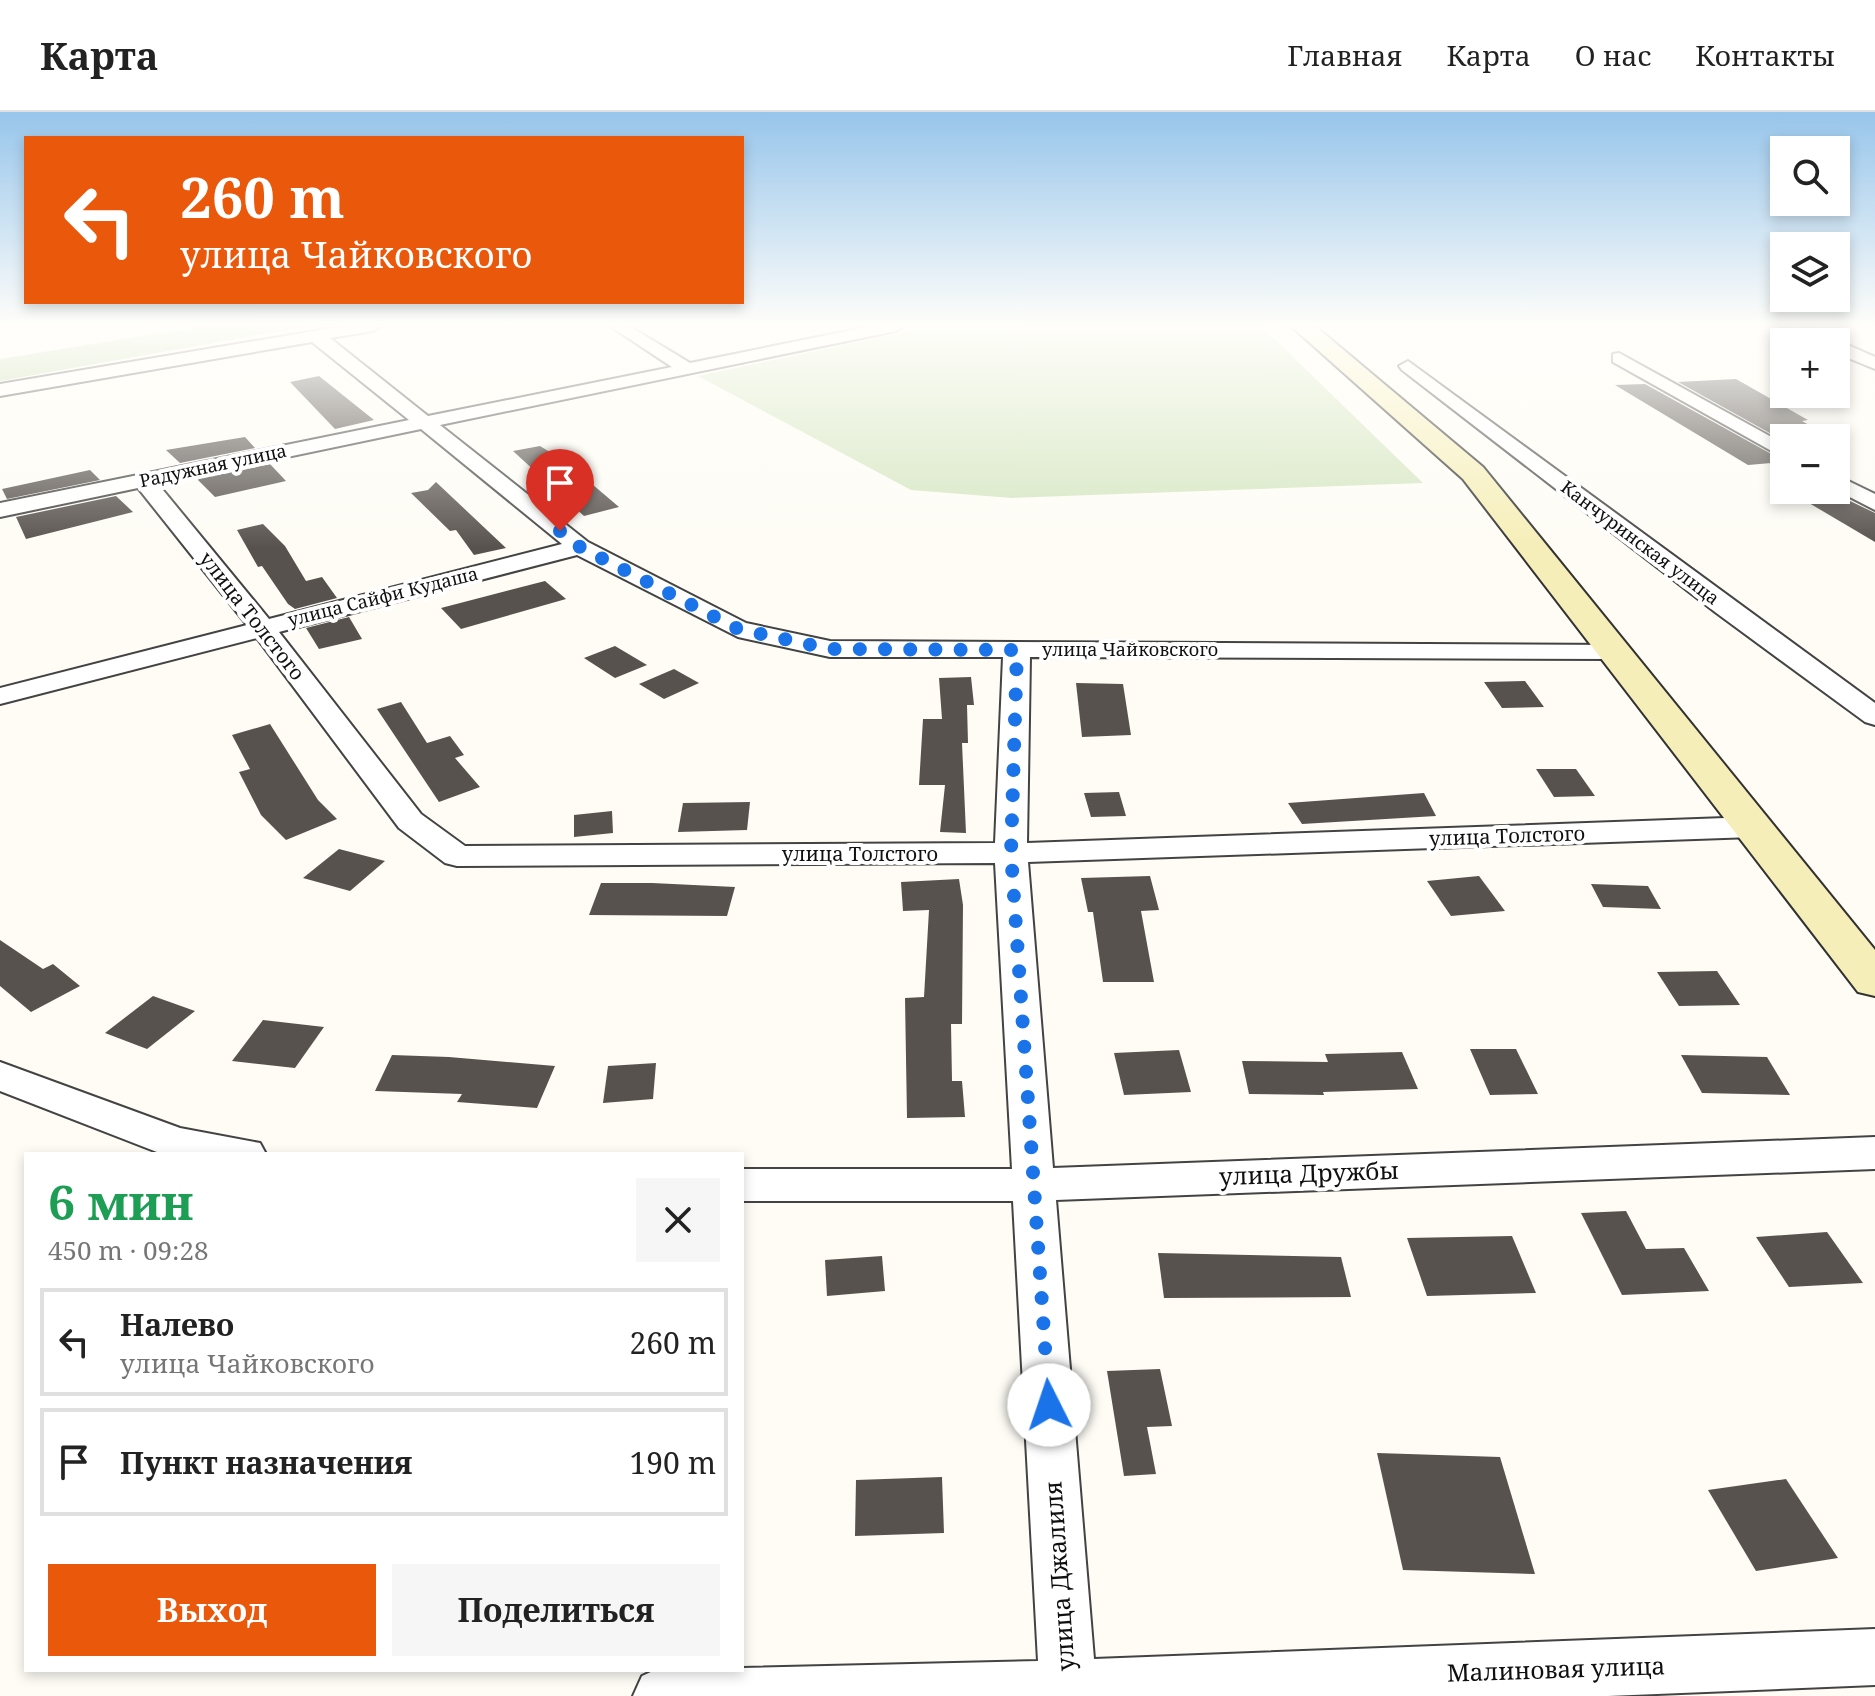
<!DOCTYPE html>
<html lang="ru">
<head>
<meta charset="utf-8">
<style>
	body { margin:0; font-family:"Noto Serif",serif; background:#f6f6f6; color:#222; height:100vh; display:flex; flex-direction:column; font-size:30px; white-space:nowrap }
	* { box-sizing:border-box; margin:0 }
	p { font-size:26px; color:#767676 }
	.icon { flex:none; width:44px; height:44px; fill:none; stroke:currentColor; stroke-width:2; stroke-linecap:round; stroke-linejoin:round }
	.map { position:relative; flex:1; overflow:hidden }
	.details { position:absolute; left:24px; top:1040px; width:720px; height:520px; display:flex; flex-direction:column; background:#fff; border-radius:0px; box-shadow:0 4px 12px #0003 }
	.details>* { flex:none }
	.banner { position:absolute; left:24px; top:24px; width:720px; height:168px; border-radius:0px; box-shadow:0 4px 12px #0003; background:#ea580c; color:#fff; overflow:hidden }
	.controls { position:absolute; left:1770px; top:24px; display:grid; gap:16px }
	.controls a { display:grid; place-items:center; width:80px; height:80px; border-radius:0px; background:#fff; box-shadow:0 4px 12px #0003; font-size:40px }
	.pin { position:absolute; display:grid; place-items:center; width:68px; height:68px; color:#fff; margin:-82px -34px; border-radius:50% 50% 50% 0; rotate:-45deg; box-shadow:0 0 8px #0007 }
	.pin .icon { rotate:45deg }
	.me { position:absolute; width:88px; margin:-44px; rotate:356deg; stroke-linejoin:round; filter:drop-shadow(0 0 6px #0008) }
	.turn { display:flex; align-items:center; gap:28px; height:168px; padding:0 24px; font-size:36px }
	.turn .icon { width:104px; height:104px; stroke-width:2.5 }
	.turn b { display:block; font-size:56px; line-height:68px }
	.round { display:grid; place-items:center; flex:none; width:84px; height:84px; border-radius:0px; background:#f6f6f6 }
	.overview { display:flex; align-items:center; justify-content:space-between; height:136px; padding:0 24px }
	h1 { font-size:48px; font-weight:700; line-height:60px; color:#1e9e55 }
	.primary-button { display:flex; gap:16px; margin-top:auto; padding:16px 24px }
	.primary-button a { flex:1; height:92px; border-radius:0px; background:#ea580c; color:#fff; font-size:32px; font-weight:700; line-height:92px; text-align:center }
	.primary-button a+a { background:#f6f6f6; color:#222 }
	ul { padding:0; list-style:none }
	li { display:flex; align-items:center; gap:24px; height:108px; margin:0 16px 12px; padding:0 8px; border:4px solid #e0e0e0; border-radius:0px }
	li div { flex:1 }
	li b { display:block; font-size:30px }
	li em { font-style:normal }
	header { display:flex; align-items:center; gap:48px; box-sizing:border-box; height:112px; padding:0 40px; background:#fff; border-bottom:2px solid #e0e0e0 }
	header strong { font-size:38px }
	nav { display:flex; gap:44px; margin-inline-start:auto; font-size:28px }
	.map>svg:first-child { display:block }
	.green { fill:#d5e6c1 }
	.forest { fill:#bad4a2 }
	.building { fill:#58524e }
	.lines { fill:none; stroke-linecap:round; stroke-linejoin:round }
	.street-casing { stroke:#434343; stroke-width:4 }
	.secondary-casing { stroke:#323232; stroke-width:4 }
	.street { fill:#fff; fill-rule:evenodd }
	.secondary { fill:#f6eeb8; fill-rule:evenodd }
	.route { stroke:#1a73e8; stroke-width:14; stroke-dasharray:0 25.2 }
	.labels { text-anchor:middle; stroke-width:8; stroke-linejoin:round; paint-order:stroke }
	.far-street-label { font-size:18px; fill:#101010; stroke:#fff }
	.street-label { font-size:20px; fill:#101010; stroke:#fff }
	.near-street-label { font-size:24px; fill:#101010; stroke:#fff }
</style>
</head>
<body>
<header>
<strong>Карта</strong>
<nav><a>Главная</a><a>Карта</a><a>О нас</a><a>Контакты</a></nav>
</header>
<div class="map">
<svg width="1875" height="1584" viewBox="0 0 1875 1584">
	<rect width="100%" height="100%" fill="#fefcf5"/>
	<path class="green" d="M935,214H1261L1423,371L1012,386L911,378L698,264Z"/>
	<path class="forest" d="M204,214H307L0,269V247Z"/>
	<g class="building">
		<path d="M319,264L374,308L335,317L290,270Z"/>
		<path d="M1736,267L1808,308L1802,309L1832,326L1784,329L1678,270Z"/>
		<path d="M1645,272L1784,349V350L1748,353L1615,273Z"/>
		<path d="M245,325L255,336L180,351L166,338Z"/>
		<path d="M540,334L566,350L619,395L584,404L513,339Z"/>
		<path d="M270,352L286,369L215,385L197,367Z"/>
		<path d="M90,358L100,368L7,387L2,377Z"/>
		<path d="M436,370L506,436L474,443L456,418L450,419L411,381L428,378Z"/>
		<path d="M116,384L133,400L26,427L16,405Z"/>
		<path d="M1850,389L1875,401V430L1809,391Z"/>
		<path d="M263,412L285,434L306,469L322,465L337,486L295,497L288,492L262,454L258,455L237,418Z"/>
		<path d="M545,469L566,487L461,517L441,496Z"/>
		<path d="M349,505L362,527L319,537L306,516Z"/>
		<path d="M615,534L647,553L615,566L584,546Z"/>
		<path d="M674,557L699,571L664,587L639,572Z"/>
		<path d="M971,565L974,593H967L968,631H962L966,721L940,720L945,673H919L923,607H942L939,566Z"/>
		<path d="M1525,569L1544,595L1502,596L1484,570Z"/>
		<path d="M1076,571L1123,572L1131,623L1082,625Z"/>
		<path d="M401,590L427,631L450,624L464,643L455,646L480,675L439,690L377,597Z"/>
		<path d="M270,612L318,688L337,707L286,728L261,703L239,660L250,657L232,623Z"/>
		<path d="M1536,657H1576L1595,684L1554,685Z"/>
		<path d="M1119,680L1126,704L1091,705L1084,681Z"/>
		<path d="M1424,681L1436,704L1302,712L1288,691Z"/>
		<path d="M750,690L747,718L678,720L683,691Z"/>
		<path d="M612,699L613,721L574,725V703Z"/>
		<path d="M339,737L385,749L350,779L303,766Z"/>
		<path d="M1150,764L1159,798L1141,799L1154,870H1103L1093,800H1088L1081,766Z"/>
		<path d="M1479,764L1505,799L1451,804L1427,769Z"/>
		<path d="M959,767L963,793L962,912H951L952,969H962L965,1005L907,1006L905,886L924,885L929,798L903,799L901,770Z"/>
		<path d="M601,771H652L735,775L727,804L589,803Z"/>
		<path d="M1591,772L1648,774L1661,797L1603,795Z"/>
		<path d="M0,828L43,857L53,852L80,874L31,900L0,874Z"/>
		<path d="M1717,859L1740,893L1679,894L1657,860Z"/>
		<path d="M153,884L195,899L147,937L105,921Z"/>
		<path d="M263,908L324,915L295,956L232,949Z"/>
		<path d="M1470,937H1516L1538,982L1490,983Z"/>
		<path d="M1179,938L1191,980L1124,983L1114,941Z"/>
		<path d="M1402,940L1418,977L1323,980L1324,983L1249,982L1242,949L1328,950L1325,942Z"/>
		<path d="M392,943L449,945L555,954L537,996L457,990L462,982L375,979Z"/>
		<path d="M1681,943L1767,945L1790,983L1702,981Z"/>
		<path d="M656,951L653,987L603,991L608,954Z"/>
		<path d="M1626,1099L1646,1137L1684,1136L1709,1179L1622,1183L1581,1101Z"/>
		<path d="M1827,1120L1863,1171L1789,1175L1756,1125Z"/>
		<path d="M1512,1124L1536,1181L1427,1184L1407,1126Z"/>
		<path d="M1158,1141L1341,1145L1351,1185L1164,1186Z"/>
		<path d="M882,1144L885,1179L827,1184L825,1148Z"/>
		<path d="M1160,1257L1172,1314L1147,1315L1156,1362L1124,1364L1107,1259Z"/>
		<path d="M1377,1341L1500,1345L1535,1462L1403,1458Z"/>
		<path d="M942,1365L944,1421L855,1424L856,1368Z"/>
		<path d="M1786,1367L1838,1446L1756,1459L1708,1378Z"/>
	</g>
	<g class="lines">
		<defs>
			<g id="street">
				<path d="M344,214H381L373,219L330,226L428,304L672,255L610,214H629L690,251L872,214H904L896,219L440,313L588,430L746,511L830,529L1622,533L1626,539L1622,545L1613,547L1030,545L1027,731L1753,705L1764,708L1769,715L1764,722L1753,725L1028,750L1053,1056L1875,1025V1057L1056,1088L1094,1547L1875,1517V1573L1608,1584H633L642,1564L655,1558L1038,1549L1013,1089H742V1057H1012L995,751L457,754L445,751L399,716L257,526L0,592V576L247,513L138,376L0,405V391L409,308L312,230L0,284V272ZM421,317L562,432L269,507L158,372ZM577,443L738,525L830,545H1003L995,731L465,734L421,702L279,520Z"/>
				<path d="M1784,214H1805L1875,245V257L1836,241V230H1813Z"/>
				<path d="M1619,241L1784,332V346L1613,250V242Z"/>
				<path d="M1408,249L1875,591V613L1865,610L1715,500L1402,258L1399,254Z"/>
				<path d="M1836,363L1875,382V398L1836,378Z"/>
				<path d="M0,950L180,1016L260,1031L266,1042H162L0,979Z"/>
			</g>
			<path id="secondary" d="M1291,214H1315L1483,355L1875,838V884L1858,880L1463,367Z"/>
		</defs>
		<use href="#street" class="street-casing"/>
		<use href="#secondary" class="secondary-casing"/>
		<use href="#street" class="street"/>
		<use href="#secondary" class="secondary"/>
	</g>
	<linearGradient id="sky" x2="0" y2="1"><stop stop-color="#97c5eb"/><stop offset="0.49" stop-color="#fffefa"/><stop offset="1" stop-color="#fffefa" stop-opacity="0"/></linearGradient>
	<rect width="1875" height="436" fill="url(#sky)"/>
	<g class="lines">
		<path class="route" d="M560,419L580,435L738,517L830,537L1017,538L1011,741L1049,1293"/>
	</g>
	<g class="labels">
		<g class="far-street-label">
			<text transform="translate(213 354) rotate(-12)" y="6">Радужная улица</text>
			<text transform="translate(1640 431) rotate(37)" y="6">Канчуринская улица</text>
			<text transform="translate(383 485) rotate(-14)" y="6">улица Сайфи Кудаша</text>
			<text x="1130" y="544">улица Чайковского</text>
		</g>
		<g class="street-label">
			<text transform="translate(252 504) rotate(52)" y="7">улица Толстого</text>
			<text transform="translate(1507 724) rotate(-2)" y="7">улица Толстого</text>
			<text x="860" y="749">улица Толстого</text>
		</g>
		<g class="near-street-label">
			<text transform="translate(1309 1062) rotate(-2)" y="8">улица Дружбы</text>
			<text transform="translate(1060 1464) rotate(-94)" y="8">улица Джалиля</text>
			<text transform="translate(1556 1558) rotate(-2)" y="8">Малиновая улица</text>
		</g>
	</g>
</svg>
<div class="controls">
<a><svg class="icon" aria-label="search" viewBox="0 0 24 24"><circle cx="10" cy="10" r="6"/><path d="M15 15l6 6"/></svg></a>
<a><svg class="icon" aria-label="layers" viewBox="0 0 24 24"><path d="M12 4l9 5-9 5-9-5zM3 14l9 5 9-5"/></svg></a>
<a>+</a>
<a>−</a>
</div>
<div class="pin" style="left:560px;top:419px;background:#d93025"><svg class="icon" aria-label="arrive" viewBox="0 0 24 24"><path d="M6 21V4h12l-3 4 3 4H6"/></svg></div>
<svg class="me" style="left:1049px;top:1293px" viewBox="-20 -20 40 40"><circle r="19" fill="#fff"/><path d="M0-13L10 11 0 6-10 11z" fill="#1a73e8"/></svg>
<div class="banner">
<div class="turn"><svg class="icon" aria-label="left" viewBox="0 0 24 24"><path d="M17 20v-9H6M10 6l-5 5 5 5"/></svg><div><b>260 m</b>улица Чайковского</div></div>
</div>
<section class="details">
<div class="overview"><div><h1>6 мин</h1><p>450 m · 09:28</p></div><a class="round"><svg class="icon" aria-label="close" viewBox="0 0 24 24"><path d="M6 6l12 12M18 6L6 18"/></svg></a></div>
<ul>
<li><svg class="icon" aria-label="left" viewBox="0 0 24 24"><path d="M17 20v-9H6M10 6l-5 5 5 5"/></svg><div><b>Налево</b><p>улица Чайковского</p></div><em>260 m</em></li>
<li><svg class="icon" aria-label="arrive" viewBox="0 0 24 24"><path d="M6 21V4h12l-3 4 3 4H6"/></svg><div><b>Пункт назначения</b></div><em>190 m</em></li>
</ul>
<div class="primary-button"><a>Выход</a><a>Поделиться</a></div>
</section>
</div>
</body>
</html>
